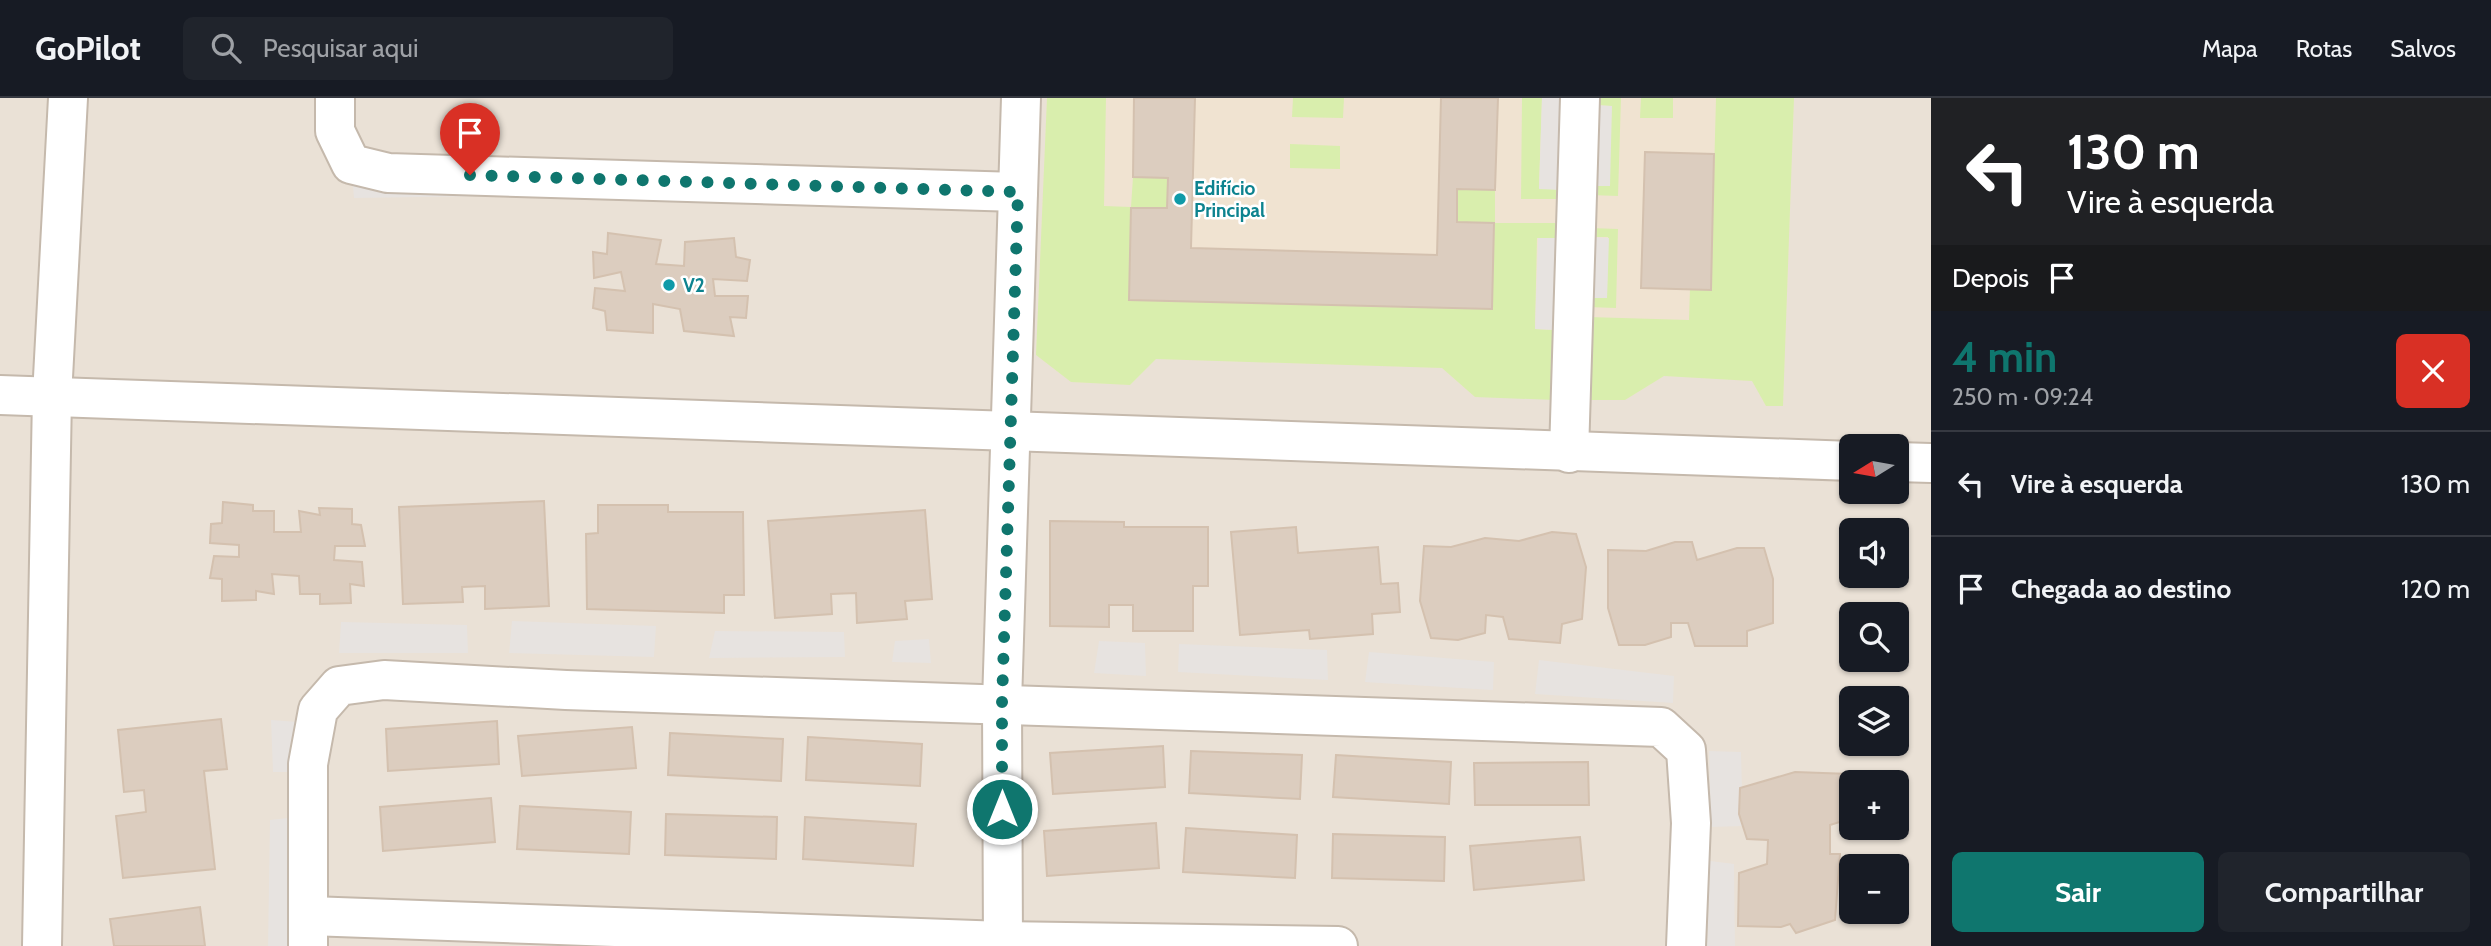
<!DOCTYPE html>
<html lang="pt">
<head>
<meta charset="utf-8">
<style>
	body { margin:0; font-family:Cabin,sans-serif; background:#20242c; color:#f1f3f6; height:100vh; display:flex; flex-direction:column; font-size:26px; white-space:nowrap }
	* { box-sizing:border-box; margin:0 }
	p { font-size:23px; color:#9ea1a6 }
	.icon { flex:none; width:38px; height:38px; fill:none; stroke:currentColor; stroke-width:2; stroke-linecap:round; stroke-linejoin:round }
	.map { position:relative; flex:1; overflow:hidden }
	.side { display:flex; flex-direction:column; background:#171b24; width:560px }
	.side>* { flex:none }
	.banner { background:#202124; color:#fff; overflow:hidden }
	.needle { width:46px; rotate:259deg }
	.controls { position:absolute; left:1839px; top:336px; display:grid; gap:14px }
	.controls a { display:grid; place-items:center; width:70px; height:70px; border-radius:10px; background:#171b24; box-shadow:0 2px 5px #0004; font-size:35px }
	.pin { position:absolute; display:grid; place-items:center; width:60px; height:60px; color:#fff; margin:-72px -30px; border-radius:50% 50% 50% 0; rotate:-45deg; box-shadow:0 0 7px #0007 }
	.pin .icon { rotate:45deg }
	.me { position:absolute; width:77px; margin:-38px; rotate:0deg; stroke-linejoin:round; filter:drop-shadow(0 0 5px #0008) }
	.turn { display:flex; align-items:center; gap:24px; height:147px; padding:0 21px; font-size:32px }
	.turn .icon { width:91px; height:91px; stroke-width:2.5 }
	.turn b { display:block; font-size:49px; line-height:60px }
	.then { display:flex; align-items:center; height:66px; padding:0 21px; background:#0003; gap:14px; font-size:26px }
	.round { display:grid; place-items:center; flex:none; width:74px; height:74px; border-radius:10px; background:#20242c }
	.summary { display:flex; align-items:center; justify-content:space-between; height:119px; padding:0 21px }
	h1 { font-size:42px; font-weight:700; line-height:52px; color:#0f766e }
	.cta { display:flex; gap:14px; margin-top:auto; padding:14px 21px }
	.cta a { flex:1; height:80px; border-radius:10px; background:#0f766e; color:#fff; font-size:28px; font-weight:700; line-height:80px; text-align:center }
	.cta a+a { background:#20242c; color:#f1f3f6 }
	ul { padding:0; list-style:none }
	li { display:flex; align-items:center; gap:21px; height:105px; padding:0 21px; border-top:2px solid #363941 }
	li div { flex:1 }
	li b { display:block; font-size:26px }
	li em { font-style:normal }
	header { display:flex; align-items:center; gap:42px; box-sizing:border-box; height:98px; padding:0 35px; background:#171b24; border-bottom:2px solid #363941 }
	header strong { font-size:33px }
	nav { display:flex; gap:38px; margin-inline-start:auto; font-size:24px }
	.search { width:490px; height:63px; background:#20242c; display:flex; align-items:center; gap:18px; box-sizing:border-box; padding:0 24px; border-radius:10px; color:#9ea1a6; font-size:26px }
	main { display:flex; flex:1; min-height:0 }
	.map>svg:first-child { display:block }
	.residential { fill:#eae1d6; fill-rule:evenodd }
	.education { fill:#f0e3d1 }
	.green { fill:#d9eead }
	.parking { fill:#e7e3e0 }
	.building { fill:#dccdbf; stroke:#d4c1af; stroke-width:2 }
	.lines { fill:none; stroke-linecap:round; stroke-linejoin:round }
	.minor-casing { stroke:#c5b9ac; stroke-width:42 }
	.minor { stroke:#fff; stroke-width:38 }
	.route { stroke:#0f766e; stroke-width:12; stroke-dasharray:0 21.6 }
	.culture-dot { fill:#0f9aa8; stroke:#fff; stroke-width:2.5 }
	.labels { text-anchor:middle; stroke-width:5; stroke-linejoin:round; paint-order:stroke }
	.culture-label { font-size:19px; font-weight:bold; fill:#0d838f; stroke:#fff; text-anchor:start }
</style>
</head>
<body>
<header>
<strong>GoPilot</strong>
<div class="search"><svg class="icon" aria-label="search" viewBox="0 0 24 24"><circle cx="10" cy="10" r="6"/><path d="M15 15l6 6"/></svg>Pesquisar aqui</div>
<nav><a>Mapa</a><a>Rotas</a><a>Salvos</a></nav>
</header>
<main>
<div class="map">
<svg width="1931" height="848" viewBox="0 0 1931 848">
	<rect width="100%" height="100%" fill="#f6f0e8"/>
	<path class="residential" d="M0,0H1931V848H0ZM1852,348H1897V394H1852ZM1852,432H1897V478H1852ZM1852,516H1897V562H1852ZM1852,600H1897V646H1852ZM1852,684H1897V730H1852ZM1852,768H1897V814H1852Z"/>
	<path class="education" d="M1047,0H1794L1783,308H1766L1752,283L1664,278L1625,302L1475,299L1442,270L1156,261L1130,287L1071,284L1036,257Z"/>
	<g class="green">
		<path d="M1047,0H1106L1104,108L1131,109L1133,79L1168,80L1167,110H1131L1129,201L1492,211L1494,125L1457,124V91L1495,92V125H1561L1559,140H1537L1535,231L1556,232L1555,302L1475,299L1442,270L1156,261L1130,287L1071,284L1036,257Z"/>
		<path d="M1293,0H1344L1343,20L1292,19Z"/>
		<path d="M1522,0H1542L1539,90L1562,92L1561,101H1521Z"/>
		<path d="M1593,0H1621L1618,98L1590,97V88H1609L1611,8L1593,7Z"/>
		<path d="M1641,0H1673V20H1640Z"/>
		<path d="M1716,0H1794L1783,308H1766L1752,283L1664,278L1625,302H1586L1588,219L1689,222L1690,191L1711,192Z"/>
		<path d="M1290,46L1340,48V71L1290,70Z"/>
		<path d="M1590,130L1618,131L1616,210L1588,209V200H1607L1608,139H1590Z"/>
	</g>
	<g class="parking">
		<path d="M1542,0H1564L1562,92L1539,91Z"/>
		<path d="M1593,7L1612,8L1610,88H1590Z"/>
		<path d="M352,78L492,82L491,98L354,100Z"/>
		<path d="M1590,139L1609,140L1607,200H1588Z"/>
		<path d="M1538,140H1559L1556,232L1535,231Z"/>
		<path d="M512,523L656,528L654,559L509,555Z"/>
		<path d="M341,524L467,527L468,555H339Z"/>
		<path d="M715,533L844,534L845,559L709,560Z"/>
		<path d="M929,541L931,565L892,564L895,543Z"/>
		<path d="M1099,543L1145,545L1146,578L1094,575Z"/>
		<path d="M1179,546L1327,552L1328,582L1178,574Z"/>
		<path d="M1369,554L1494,564L1493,592L1365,584Z"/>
		<path d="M1539,562L1674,578L1673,605L1535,596Z"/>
		<path d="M271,622L298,624V674H273Z"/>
		<path d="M1709,653L1741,654L1743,728L1711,729Z"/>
		<path d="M297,719L291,848H268L270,722Z"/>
		<path d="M1710,763L1734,766L1735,848H1707Z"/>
	</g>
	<g class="building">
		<path d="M1134,0H1195L1191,150L1437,157L1441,0H1498L1495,92L1457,91V124L1494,125L1492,211L1129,202L1131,110H1167L1168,80L1133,79Z"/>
		<path d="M1645,54L1714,56L1711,192L1641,190Z"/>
		<path d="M608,135L661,142L656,166L684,168L685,144L734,140L736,159L750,162L747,183L713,181L715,198H748L746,220L730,219L734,238L684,233L680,211L653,206V235L607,232L605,213L593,210L595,190L625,193L621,174L594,180L593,154L607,156Z"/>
		<path d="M544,403L549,508L485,511V488L462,489L463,504L403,506L399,409Z"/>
		<path d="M223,404L253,407V413H274V434H301L299,413L320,417L319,410L352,411V426L361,427L365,448H335L334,462L362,464L364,488L350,486L351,505L320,506V496H300L299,478L272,476L274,496L256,493V502L222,503V481L210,480L214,458L239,459V447L210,445L211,426L222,425Z"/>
		<path d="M598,407H668V414H743L744,497H724V515L587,511L586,436L598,435Z"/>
		<path d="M925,412L932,501L905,503L907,521L857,525L856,495L831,496L832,516L775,520L768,423Z"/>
		<path d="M1050,423L1124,424V429H1208V488H1193V533H1133V507H1109V529L1050,528Z"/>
		<path d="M1296,429L1298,455L1378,449L1381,486L1398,485L1400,514L1372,516L1373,536L1310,541L1309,532L1240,537L1231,434Z"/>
		<path d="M1552,434L1576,436L1586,469L1582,521L1562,526L1560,545L1509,541L1503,519L1486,517L1485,535L1458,542L1431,540L1420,503L1424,448L1451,449L1485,440L1519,443Z"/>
		<path d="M1675,444H1692L1697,462L1737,450H1764L1773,481V525L1747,533V548H1695L1688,525H1671V539L1645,547H1619L1608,510V452L1646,453Z"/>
		<path d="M221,621L227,671L204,673L215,771L123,780L116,718L146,714L144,692L124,694L118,632Z"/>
		<path d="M497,623L499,666L388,673L386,631Z"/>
		<path d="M632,629L636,670L522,678L518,638Z"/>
		<path d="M670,635L783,641L781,683L668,677Z"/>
		<path d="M808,639L922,646L920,688L806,682Z"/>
		<path d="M1163,648L1165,689L1053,696L1050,655Z"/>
		<path d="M1191,653L1302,657L1300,701L1189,695Z"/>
		<path d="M1336,657L1451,664L1449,706L1333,699Z"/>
		<path d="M1588,664L1589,707H1475L1474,665Z"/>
		<path d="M1795,674L1850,676L1849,721L1830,727V756H1840L1835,822L1796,835L1790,826L1781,829L1738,828L1739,775L1767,766L1768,742L1747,741L1739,716L1740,690Z"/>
		<path d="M491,700L495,744L383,753L380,709Z"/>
		<path d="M520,708L631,714L629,756L517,751Z"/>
		<path d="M666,716L777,719L776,761L665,757Z"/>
		<path d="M805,719L916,726L913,768L803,761Z"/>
		<path d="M1156,725L1159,770L1047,778L1044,733Z"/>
		<path d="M1186,730L1297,737L1295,780L1183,774Z"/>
		<path d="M1333,736L1445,739L1444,783L1332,780Z"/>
		<path d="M1580,739L1584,782L1474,792L1470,748Z"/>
		<path d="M200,809L205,848H114L110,821Z"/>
	</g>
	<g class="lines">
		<defs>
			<g id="minor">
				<path d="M335,0V33L351,66L388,75L1018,94"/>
				<path d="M0,297L1852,363"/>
				<path d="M1569,355L1580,0"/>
				<path d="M1897,364L1931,365"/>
				<path d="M310,818L1003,843L1338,848"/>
				<path d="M42,848L52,298L68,0"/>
				<path d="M308,848V666L318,612L339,588L384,582L566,592L1661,629L1686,652L1691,725L1686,848"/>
				<path d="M1003,848L1002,605L1021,0"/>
			</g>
		</defs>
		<use href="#minor" class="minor-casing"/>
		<use href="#minor" class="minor"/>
	</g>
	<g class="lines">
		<path class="route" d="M470,77L1018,94L1002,605V711"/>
	</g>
	<g class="culture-dot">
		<circle cx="1180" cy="101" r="7"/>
		<circle cx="669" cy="187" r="7"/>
	</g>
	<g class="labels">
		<g class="culture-label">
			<text x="1194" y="97">Edifício<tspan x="1194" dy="22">Principal</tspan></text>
			<text x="683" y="194">V2</text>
		</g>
	</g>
</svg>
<div class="controls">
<a><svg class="needle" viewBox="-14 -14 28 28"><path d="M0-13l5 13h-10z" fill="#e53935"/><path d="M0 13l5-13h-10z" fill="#9ea1a6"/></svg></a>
<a><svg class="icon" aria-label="sound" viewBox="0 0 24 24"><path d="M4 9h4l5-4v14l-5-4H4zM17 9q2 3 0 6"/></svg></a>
<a><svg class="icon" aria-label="search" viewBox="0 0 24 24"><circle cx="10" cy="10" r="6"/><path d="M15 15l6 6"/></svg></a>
<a><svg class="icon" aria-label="layers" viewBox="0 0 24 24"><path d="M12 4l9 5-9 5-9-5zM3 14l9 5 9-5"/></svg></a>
<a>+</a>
<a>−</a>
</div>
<div class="pin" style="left:470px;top:77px;background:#d93025"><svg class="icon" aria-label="arrive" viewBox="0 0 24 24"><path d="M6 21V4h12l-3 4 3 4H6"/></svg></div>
<svg class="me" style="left:1002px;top:711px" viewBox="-20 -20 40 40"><circle r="17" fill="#0f766e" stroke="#fff" stroke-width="3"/><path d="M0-11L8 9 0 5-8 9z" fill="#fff"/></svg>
</div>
<section class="side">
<div class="banner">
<div class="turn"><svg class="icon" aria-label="left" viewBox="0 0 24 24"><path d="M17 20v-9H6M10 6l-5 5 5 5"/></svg><div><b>130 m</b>Vire à esquerda</div></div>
<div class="then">Depois<svg class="icon" aria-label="arrive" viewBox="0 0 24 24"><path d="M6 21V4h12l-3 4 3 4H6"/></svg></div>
</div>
<div class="summary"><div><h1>4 min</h1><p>250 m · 09:24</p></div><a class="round" style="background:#d93025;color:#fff"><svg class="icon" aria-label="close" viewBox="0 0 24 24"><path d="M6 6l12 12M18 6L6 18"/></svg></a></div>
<ul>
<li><svg class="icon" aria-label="left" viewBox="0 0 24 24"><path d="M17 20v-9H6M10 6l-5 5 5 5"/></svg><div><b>Vire à esquerda</b></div><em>130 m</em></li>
<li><svg class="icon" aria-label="arrive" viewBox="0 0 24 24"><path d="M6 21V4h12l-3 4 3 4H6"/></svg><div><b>Chegada ao destino</b></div><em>120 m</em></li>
</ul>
<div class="cta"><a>Sair</a><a>Compartilhar</a></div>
</section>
</main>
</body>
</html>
